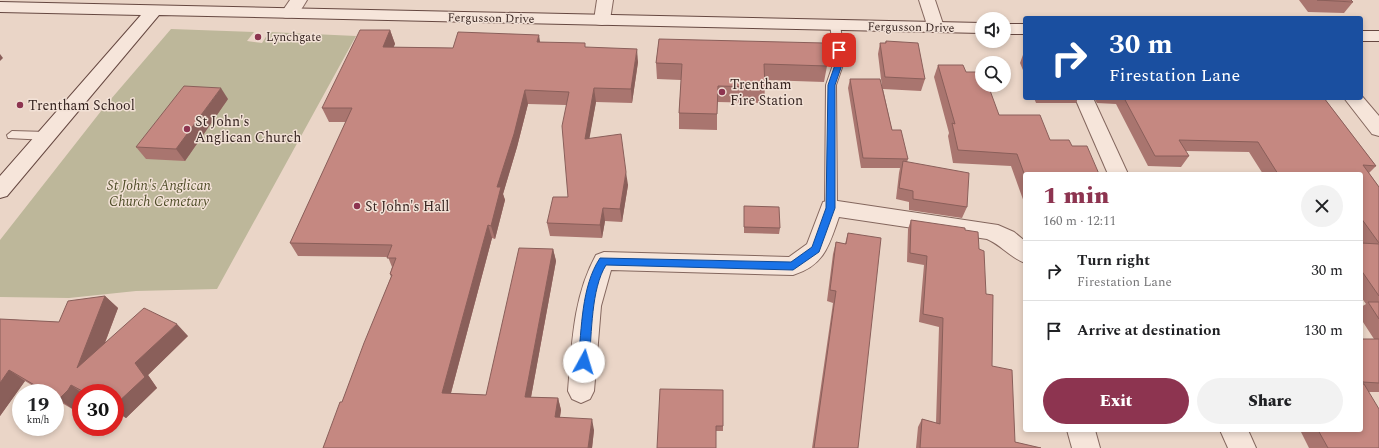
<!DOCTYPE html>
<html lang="en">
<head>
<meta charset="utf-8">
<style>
	body { margin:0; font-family:Spectral,serif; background:#f2f2f2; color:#202124; height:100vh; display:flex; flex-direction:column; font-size:15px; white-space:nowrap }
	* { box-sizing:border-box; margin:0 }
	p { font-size:13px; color:#757577 }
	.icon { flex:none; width:22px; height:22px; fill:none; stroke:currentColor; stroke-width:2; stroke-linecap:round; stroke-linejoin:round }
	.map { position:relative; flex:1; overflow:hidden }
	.sheet { position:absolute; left:1023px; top:172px; width:340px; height:260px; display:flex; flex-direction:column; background:#fff; border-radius:4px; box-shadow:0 2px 6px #0003 }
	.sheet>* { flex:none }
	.guide { position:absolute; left:1023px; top:16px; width:340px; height:84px; border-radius:4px; box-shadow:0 2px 6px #0003; background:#1a4fa0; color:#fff; overflow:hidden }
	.controls { position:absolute; left:975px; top:12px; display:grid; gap:8px }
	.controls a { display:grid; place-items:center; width:36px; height:36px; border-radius:50%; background:#fff; box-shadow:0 2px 6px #0003; font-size:20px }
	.speed { position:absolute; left:12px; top:384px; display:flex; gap:8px; font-size:20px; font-weight:700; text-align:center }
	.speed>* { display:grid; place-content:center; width:52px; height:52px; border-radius:50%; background:#fff; box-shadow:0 2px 6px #0003; line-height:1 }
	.speed small { font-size:10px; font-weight:400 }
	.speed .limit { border:6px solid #d22; background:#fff; color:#111 }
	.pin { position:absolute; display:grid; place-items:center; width:34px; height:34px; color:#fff; margin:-17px; border-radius:8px; box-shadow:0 2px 6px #0006 }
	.me { position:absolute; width:44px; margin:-22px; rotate:6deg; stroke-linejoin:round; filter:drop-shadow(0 0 3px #0008) }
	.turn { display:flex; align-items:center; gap:14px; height:84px; padding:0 20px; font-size:18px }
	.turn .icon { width:52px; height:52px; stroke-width:2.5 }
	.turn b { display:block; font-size:28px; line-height:34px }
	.round { display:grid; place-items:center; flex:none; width:42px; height:42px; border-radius:21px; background:#f2f2f2 }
	.overview { display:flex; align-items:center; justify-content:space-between; height:68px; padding:0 20px }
	h1 { font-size:24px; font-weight:800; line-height:30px; color:#8d3450 }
	.cta { display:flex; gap:8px; margin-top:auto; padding:8px 20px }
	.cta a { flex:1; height:46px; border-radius:24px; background:#8d3450; color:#fff; font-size:16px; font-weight:800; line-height:46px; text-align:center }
	.cta a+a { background:#f2f2f2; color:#202124 }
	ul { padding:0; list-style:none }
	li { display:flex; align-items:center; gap:12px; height:60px; padding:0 20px; border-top:1px solid #e0e0e0 }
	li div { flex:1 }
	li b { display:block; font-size:15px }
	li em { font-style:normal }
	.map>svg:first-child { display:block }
	.cemetery { fill:#bdb79a }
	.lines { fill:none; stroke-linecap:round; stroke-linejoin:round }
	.lane-casing { stroke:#84675e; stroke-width:2 }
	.street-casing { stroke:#84675e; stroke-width:2 }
	.secondary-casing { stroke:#664841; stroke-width:2 }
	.lane { fill:#f6e5da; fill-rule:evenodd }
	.street { fill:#f6e5da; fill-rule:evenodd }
	.secondary { fill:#f6e5da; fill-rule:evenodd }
	.wall { fill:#a9756f }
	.shaded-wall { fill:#8a5f5a }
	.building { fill:#c58881; stroke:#8a5f5a }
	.route { fill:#1a73e8; stroke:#114b97 }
	.poi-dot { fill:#8d3450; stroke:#f2e1d6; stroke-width:1.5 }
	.labels { text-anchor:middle; stroke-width:3; stroke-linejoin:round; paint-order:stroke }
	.far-street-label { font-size:12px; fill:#362420; stroke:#f2e1d6 }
	.far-poi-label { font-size:12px; fill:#362420; stroke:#f2e1d6; text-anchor:start }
	.poi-label { font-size:14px; fill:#362420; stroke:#f2e1d6; text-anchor:start }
	.park-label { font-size:14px; font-style:italic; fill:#504e29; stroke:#f2e1d6 }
</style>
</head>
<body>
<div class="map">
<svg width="1379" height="448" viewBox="0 0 1379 448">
	<rect width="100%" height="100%" fill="#ead5c7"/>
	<path class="cemetery" d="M171,29L254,32L247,41L262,43L269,32L356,36L217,289L136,291L69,298L0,297V240L105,106Z"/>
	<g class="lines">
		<defs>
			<g id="lane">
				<path d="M835,22L840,25L845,59L836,85L837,208L835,211H827L825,208L826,85L835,59L830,25Z"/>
				<path d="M12,131L47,132L52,136L47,140L8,138L7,135Z"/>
			</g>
			<g id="street">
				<path d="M290,0H307C301,10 296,20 283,17L281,13Z"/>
				<path d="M597,0H613L610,20L608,24L602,25L596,24L594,20Z"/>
				<path d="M919,0H935L944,27L941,31L935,32L929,31Z"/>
				<path d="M1361,95L1379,116V136L1372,134L1344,98H1361Z"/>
				<path d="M1075,98H1093L1128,174H1108Z"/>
				<path d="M831,200L998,225L1014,232L1025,241V263C1011,258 1001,245 987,239L839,217C829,245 825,265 793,275L611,270L601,306L594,391L590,399L581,403L572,399L568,391C572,344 573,297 596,255L604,252L789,257L807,244L823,202Z"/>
				<path d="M1067,430H1095L1100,448H1072Z"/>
				<path d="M1220,430H1248L1256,448H1228Z"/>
			</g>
			<g id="secondary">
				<path d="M0,2L982,23V33L159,15L7,196L0,198V176L141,15L0,12Z"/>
				<rect x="1004" y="24" width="21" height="10"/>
				<rect x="1361" y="31" width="18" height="10"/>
			</g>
		</defs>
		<use href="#lane" class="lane-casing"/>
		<use href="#street" class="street-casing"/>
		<use href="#secondary" class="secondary-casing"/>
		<use href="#lane" class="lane"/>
		<use href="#street" class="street"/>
		<use href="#secondary" class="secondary"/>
	</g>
	<g class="wall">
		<path d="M1299,0H1351L1353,2L1344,13L1308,12Z"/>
		<path d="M390,30L395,44L393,47L453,48L540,42L586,47L638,62L632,103L596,102L589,138L628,185L622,222L605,221L602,238L550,236L547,223L568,197L566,105L528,104L517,147L503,194L505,200L495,239L492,238L451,393L486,395L553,249L556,261L531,397L558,398L561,410L560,417L594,430L592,448H323L342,402L391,277L390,274L392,267L388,257L298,256L290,243L346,122H329L322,108Z"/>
		<path d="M659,39L827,66L824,82L765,80V87L764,103L717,102V130L679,129V113L681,80L657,79L656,63Z"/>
		<path d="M886,41L925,79L921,91L883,89L892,130L908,159L907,162L967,207L962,218L909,210V202L896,199L899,173L900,168H861L848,88L850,79L882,87L878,54L880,43H885Z"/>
		<path d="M1024,52H1025V75L1020,63Z"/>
		<path d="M938,65L966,72L999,115H1040L1025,174V205L1011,166L953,163L948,136L949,133L934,77Z"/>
		<path d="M1034,98H1078L1076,103H1036Z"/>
		<path d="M1094,98H1324L1376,166L1369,173L1379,187V392H1369L1379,448H1309L1300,430H1361V339H1374L1361,319V307L1366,304L1361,297V174H1263L1249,152L1185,151L1189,156L1181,167L1148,166L1116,104L1097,103Z"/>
		<path d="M228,99L185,161L146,159L136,147Z"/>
		<path d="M744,206L780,228L779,234L744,233Z"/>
		<path d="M911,220L965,230L979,249L986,294L992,366L1015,442L1041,448H916L918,427L922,419L936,423L939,327L919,322L924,265L907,262L908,229Z"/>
		<path d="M848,233L858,448H812L833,303L827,301L833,254L836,242L845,244Z"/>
		<path d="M105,296L118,308L105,343L188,336L148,375L157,388L126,418L115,412V393H81V403L74,410L55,399V393H45L25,381L0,416V319L59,322Z"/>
		<path d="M660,389L723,426V431H716Z"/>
	</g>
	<g class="shaded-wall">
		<path d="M390,30L395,44L388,61L383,47Z"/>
		<path d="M539,35L541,48L537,42Z"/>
		<path d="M637,49L638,62L632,103L631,89Z"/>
		<path d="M0,54L3,58L0,61Z"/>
		<path d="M221,88L228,99L185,161L176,149Z"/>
		<path d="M594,88L596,102L587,152L585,139Z"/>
		<path d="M525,90L528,104L517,147L503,194L505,200L495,239L491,226L497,187Z"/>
		<path d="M626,172L628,185L622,222L620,209Z"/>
		<path d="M603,208L605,221L602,238L600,225Z"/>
		<path d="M488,225L492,238L448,404L442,393Z"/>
		<path d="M553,249L556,261L529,408L525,397Z"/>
		<path d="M105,296L118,308L91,379L77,368Z"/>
		<path d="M177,324L188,336L148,375L157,388L126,418L115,409V405L135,363Z"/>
		<path d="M9,370L25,381L0,416V383Z"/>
		<path d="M71,385L82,393H81V403L74,410L59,399Z"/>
		<path d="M558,398L561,410L558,428L555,417Z"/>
		<path d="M592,419L594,430L592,448H588Z"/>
	</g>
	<g class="building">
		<path d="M1317,0H1351L1353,2Z"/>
		<path d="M360,30H390L383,47L453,48L458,32L539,35L537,42L585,43V47L637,49L631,89L594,88L585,139L621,134L626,172L620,209L603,208L600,225L547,223L553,197H568L562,126L569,92L525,90L514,134L497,187H501L491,226L488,225L442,393L486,395L519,248L553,249L525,397L558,398L555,417L592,419L588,448H323L340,402H342L364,343L392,275L390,274L396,258H387L392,245L290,243L352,108H322Z"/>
		<path d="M659,39L824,43L827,66L764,64L765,87L718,86L717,114L679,113L682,64L656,63Z"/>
		<path d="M886,41L918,43L925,79L885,77L880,43H886Z"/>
		<path d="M938,65H963L966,72H982V85H988L999,115H1040L1050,140H1069L1072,146H1087L1099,174H1025V176L1017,154L958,150L952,123L955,124Z"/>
		<path d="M850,79H880L892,130H901L908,159L863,158Z"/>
		<path d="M184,86L221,88L176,149L136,147Z"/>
		<path d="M1124,98H1324L1376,166L1363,165L1379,187V243L1361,218V174H1278L1258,142L1179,140L1189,156H1155Z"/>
		<path d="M903,161L969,173L967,207L913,199V191L899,188Z"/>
		<path d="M744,206L779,207L780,228L744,227Z"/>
		<path d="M911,220L965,228V230L978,232L979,249L984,251L986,294L993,295L992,366L1012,370L1015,442L1041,448H920L922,419L940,424L943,318L923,314L927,256L910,253Z"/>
		<path d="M848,233L881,238L858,448H814L836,291L830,290L836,242L846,244Z"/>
		<path d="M1361,243L1379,244V296L1361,270Z"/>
		<path d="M105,296L77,368L144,308L177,324L135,363L145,377L115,405V393H86L71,385L68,390L59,399L55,397V393H48L9,370L0,383V319L59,322L68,301Z"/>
		<path d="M1368,302H1379V319Z"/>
		<path d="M1361,339H1379V383L1363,382L1361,378Z"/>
		<path d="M1361,384H1364L1379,409V448H1328L1318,430H1361Z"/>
		<path d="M660,389L723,390V426H716V448H657Z"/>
	</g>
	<path class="route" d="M839,48L843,50L844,59L835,85V208L819,252L793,270L606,265C591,289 592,333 589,362L587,365H580L578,362C582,328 581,287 600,258L791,262L812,247L826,208L828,85L837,59L835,50Z"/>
	<g class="poi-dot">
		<circle cx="258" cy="37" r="4"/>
		<circle cx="722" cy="92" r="4"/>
		<circle cx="20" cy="105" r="4"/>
		<circle cx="187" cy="129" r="4"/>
		<circle cx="357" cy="206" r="4"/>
	</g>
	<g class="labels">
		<g class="far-street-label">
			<text transform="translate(491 18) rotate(1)" y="4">Fergusson Drive</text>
			<text transform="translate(911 27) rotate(1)" y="4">Fergusson Drive</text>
		</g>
		<g class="far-poi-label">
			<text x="266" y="41">Lynchgate</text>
		</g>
		<g class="poi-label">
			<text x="730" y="89">Trentham<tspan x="730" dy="16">Fire Station</tspan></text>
			<text x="28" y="110">Trentham School</text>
			<text x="195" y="126">St John's<tspan x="195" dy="16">Anglican Church</tspan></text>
			<text x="365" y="211">St John's Hall</text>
		</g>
		<g class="park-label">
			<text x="159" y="190">St John's Anglican<tspan x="159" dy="16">Church Cemetary</tspan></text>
		</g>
	</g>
</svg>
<div class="controls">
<a><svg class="icon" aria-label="sound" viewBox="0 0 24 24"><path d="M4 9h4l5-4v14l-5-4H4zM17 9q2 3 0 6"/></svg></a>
<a><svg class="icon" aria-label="search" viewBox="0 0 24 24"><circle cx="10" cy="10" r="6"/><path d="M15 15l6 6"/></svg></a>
</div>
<div class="speed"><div>19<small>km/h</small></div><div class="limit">30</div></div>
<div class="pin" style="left:839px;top:50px;background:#d93025"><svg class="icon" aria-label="arrive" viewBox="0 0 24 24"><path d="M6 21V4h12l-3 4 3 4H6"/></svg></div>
<svg class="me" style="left:584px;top:362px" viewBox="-20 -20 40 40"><circle r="19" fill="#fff"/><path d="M0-13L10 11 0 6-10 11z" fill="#1a73e8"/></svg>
<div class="guide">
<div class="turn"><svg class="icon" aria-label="right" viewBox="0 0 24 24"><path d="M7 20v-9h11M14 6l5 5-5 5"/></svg><div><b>30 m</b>Firestation Lane</div></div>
</div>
<section class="sheet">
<div class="overview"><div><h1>1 min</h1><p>160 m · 12:11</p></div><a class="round"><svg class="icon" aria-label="close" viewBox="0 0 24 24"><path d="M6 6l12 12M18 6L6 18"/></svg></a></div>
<ul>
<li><svg class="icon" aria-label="right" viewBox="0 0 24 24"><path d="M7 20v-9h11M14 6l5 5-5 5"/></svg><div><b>Turn right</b><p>Firestation Lane</p></div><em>30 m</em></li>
<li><svg class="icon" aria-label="arrive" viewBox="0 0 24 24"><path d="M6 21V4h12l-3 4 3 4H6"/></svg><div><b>Arrive at destination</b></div><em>130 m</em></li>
</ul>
<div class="cta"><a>Exit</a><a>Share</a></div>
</section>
</div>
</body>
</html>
